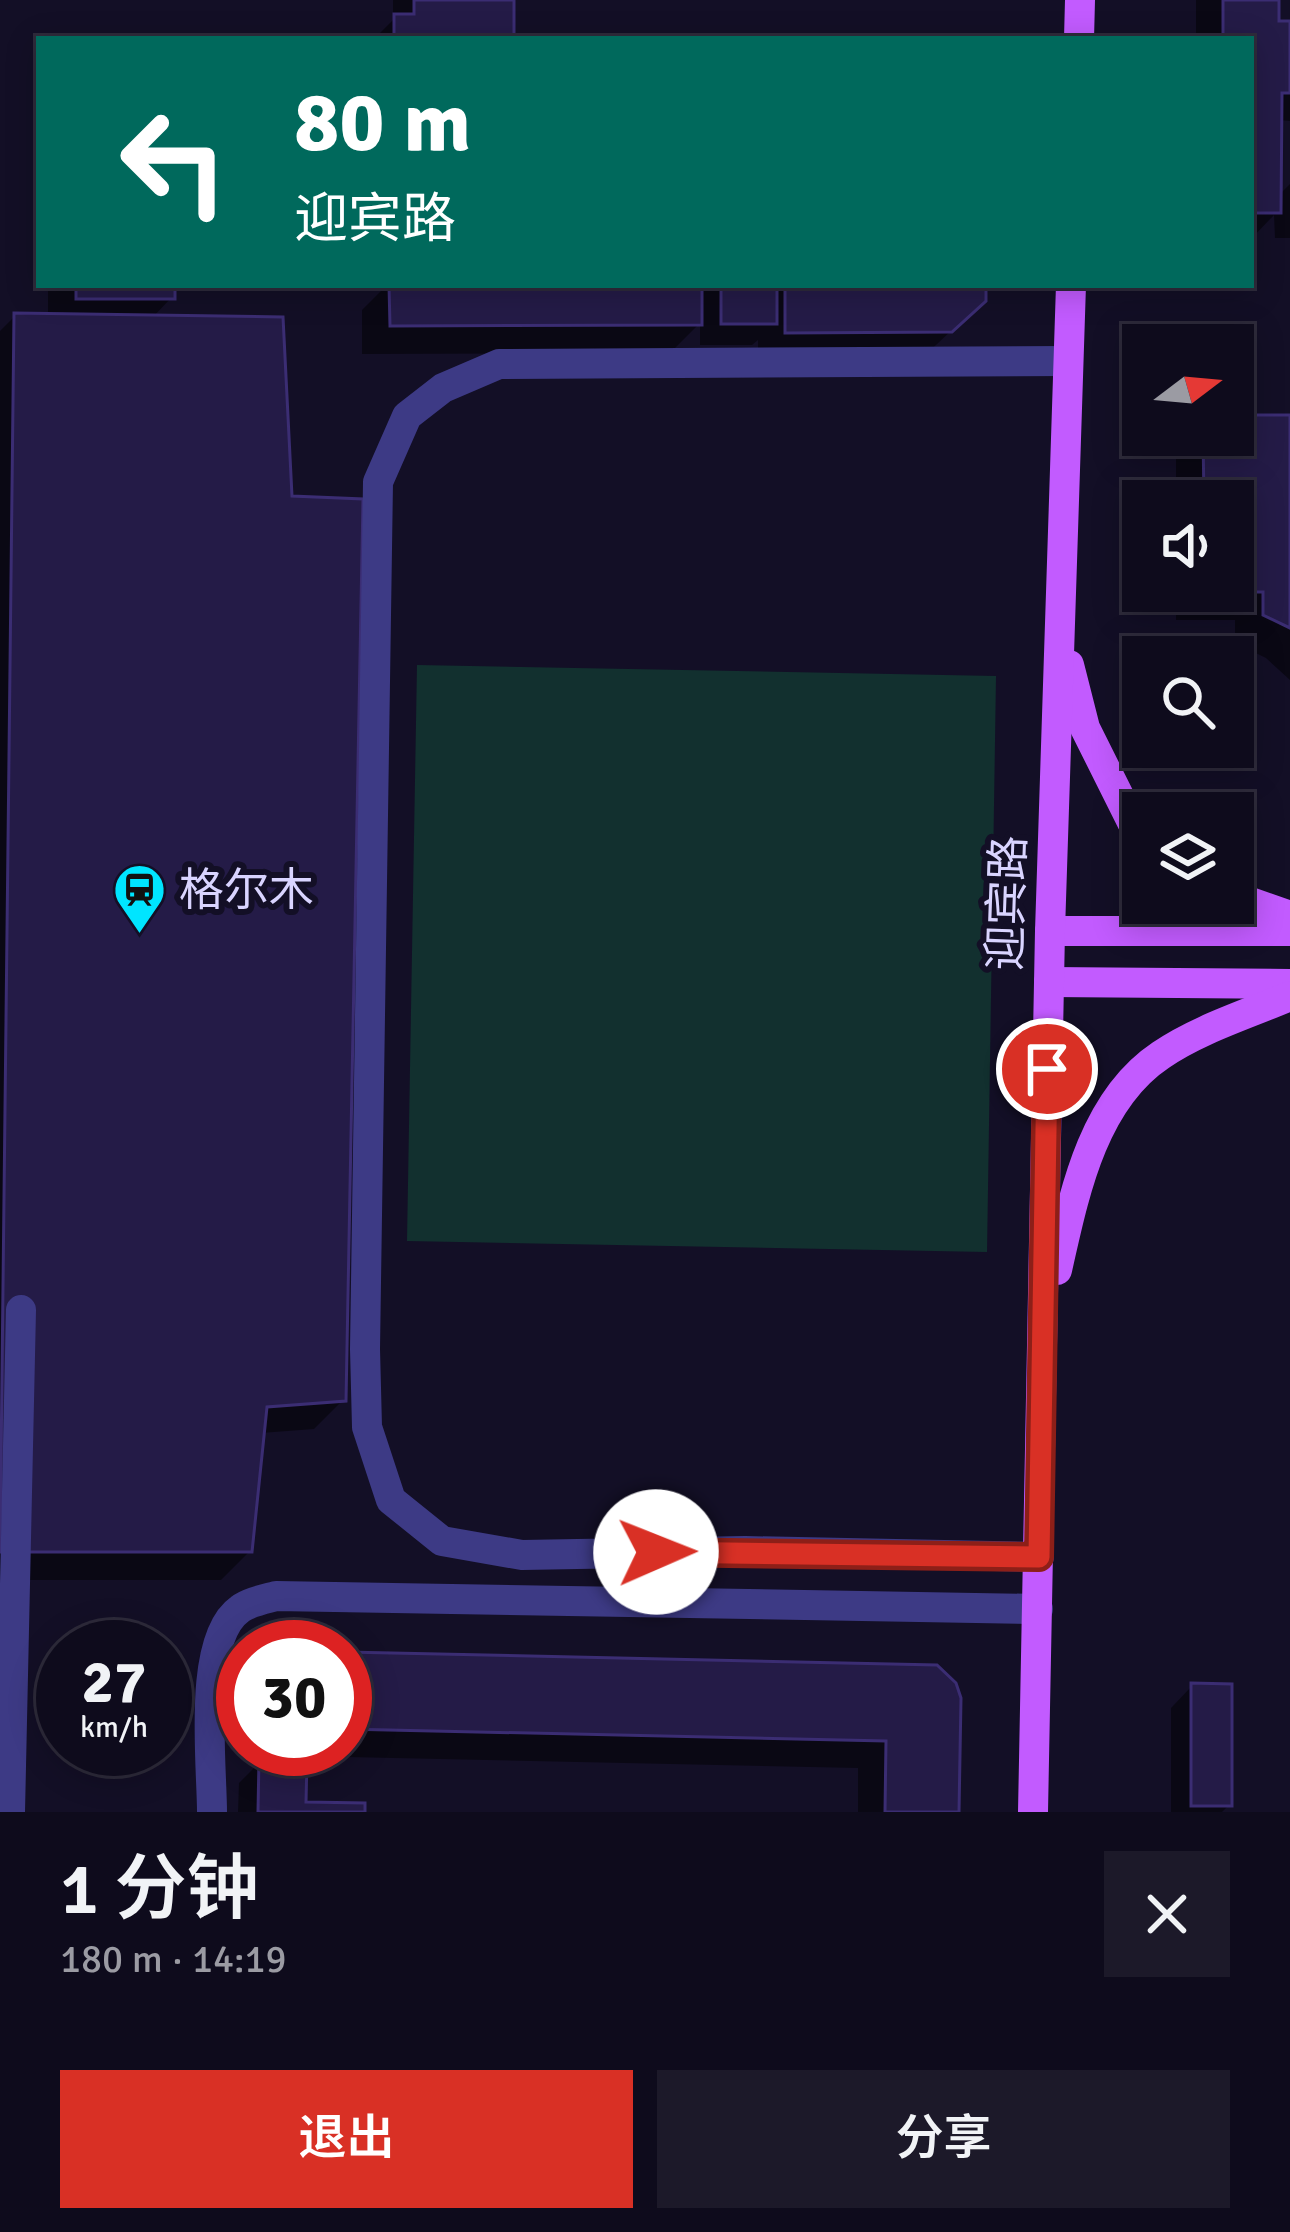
<!DOCTYPE html>
<html lang="zh">
<head>
<meta charset="utf-8">
<style>
	body { margin:0; font-family:Signika,"Noto Sans SC",sans-serif; background:#1c1929; color:#f1f3f6; height:100vh; display:flex; flex-direction:column; font-size:45px; white-space:nowrap }
	* { box-sizing:border-box; margin:0 }
	p { font-size:39px; color:#9b9ba3 }
	.icon { flex:none; width:66px; height:66px; fill:none; stroke:currentColor; stroke-width:2; stroke-linecap:round; stroke-linejoin:round }
	.map { position:relative; height:1812px; overflow:hidden }
	.details { display:flex; flex-direction:column; background:#0e0b1c; flex:1 }
	.details>* { flex:none }
	.top-card { position:absolute; left:36px; top:36px; width:1218px; height:252px; border-radius:0px; box-shadow:0 6px 30px #0003,0 0 0 3px #2e2b3b; background:#00695c; color:#fff; overflow:hidden }
	.needle { width:78px; rotate:74deg }
	.fabs { position:absolute; left:1122px; top:324px; display:grid; gap:24px }
	.fabs a { display:grid; place-items:center; width:132px; height:132px; border-radius:0px; background:#0e0b1c; box-shadow:0 6px 30px #0003,0 0 0 3px #2e2b3b; font-size:60px }
	.speed { position:absolute; left:36px; top:1620px; display:flex; gap:24px; font-size:60px; font-weight:700; text-align:center }
	.speed>* { display:grid; place-content:center; width:156px; height:156px; border-radius:50%; background:#0e0b1c; box-shadow:0 6px 30px #0003,0 0 0 3px #2e2b3b; line-height:1 }
	.speed small { font-size:30px; font-weight:400 }
	.speed .limit { border:18px solid #d22; background:#fff; color:#111 }
	.pin { position:absolute; display:grid; place-items:center; width:102px; height:102px; color:#fff; margin:-51px; border:6px solid #fff; border-radius:50%; box-shadow:0 3px 12px #0007 }
	.me { position:absolute; width:132px; margin:-66px; rotate:89deg; stroke-linejoin:round; filter:drop-shadow(0 0 9px #0008) }
	.turn { display:flex; align-items:center; gap:42px; height:252px; padding:0 60px; font-size:54px }
	.turn .icon { width:156px; height:156px; stroke-width:2.5 }
	.turn b { display:block; font-size:84px; line-height:102px }
	.round { display:grid; place-items:center; flex:none; width:126px; height:126px; border-radius:0px; background:#1c1929 }
	.overview { display:flex; align-items:center; justify-content:space-between; height:204px; padding:0 60px }
	h1 { font-size:72px; font-weight:600; line-height:90px }
	.button { display:flex; gap:24px; margin-top:auto; padding:24px 60px }
	.button a { flex:1; height:138px; border-radius:0px; background:#d93025; color:#fff; font-size:48px; font-weight:600; line-height:138px; text-align:center }
	.button a+a { background:#1c1929; color:#f1f3f6 }
	.map>svg:first-child { display:block }
	.green { fill:#12302f }
	.shadow { fill:#0007 }
	.building { fill:#241b47; stroke:#3b2d73; stroke-width:3 }
	.lines { fill:none; stroke-linecap:round; stroke-linejoin:round }
	.minor { stroke:#3d3a85; stroke-width:30 }
	.major { stroke:#c25bff; stroke-width:30 }
	.route-casing { stroke:#8d1f18; stroke-width:30 }
	.route { stroke:#d93025; stroke-width:21 }
	.labels { text-anchor:middle; stroke-width:12; stroke-linejoin:round; paint-order:stroke }
	.poi-label { font-size:45px; fill:#d9d4ff; stroke:#130f26; text-anchor:start }
	.street-label { font-size:45px; fill:#d9d4ff; stroke:#130f26 }
</style>
</head>
<body>
<div class="map">
<svg width="1290" height="1812" viewBox="0 0 1290 1812">
	<rect width="100%" height="100%" fill="#130f26"/>
	<path class="green" d="M417,665L996,676L987,1252L407,1241Z"/>
	<g class="shadow">
		<path d="M393,0H511V39H374L393,20Z"/>
		<path d="M1196,0H1276V24H1290V121L1279,120L1278,196L1290,184V238H1275L1274,215L1251,239V39H1196Z"/>
		<path d="M48,285H172V297L152,318L343,1400L314,1429L261,1433L250,1551L221,1580H0V331L15,316H48Z"/>
		<path d="M387,285H983L953,329L920,360L758,361V340L752,345H700V323L670,353L362,354V310Z"/>
		<path d="M1233,418H1290V680L1266,658L1235,643V620H1176V591H1233V501H1176V447L1188,435H1233Z"/>
		<path d="M345,1655L936,1668L956,1812H858V1768L251,1755V1749H345Z"/>
		<path d="M1192,1686L1229,1805L1222,1812H1171V1708Z"/>
		<path d="M261,1761L303,1805L362,1812H238L239,1783Z"/>
	</g>
	<g class="building">
		<path d="M414,0H514V39H394V14H414Z"/>
		<path d="M1223,0H1279V21H1290V93H1282L1281,213H1251V39H1223Z"/>
		<rect x="76" y="285" width="99" height="14"/>
		<path d="M389,285H702V325L390,326Z"/>
		<rect x="721" y="285" width="56" height="39"/>
		<path d="M785,285H986V301L952,332L785,333Z"/>
		<path d="M14,313L283,317L292,496L363,499L346,1401L267,1407L252,1552H0Z"/>
		<path d="M1233,415H1290V628L1263,615V592H1204L1233,591V501H1204L1203,435H1233Z"/>
		<path d="M345,1652L937,1665L956,1683L961,1698L959,1812H885L886,1741L345,1729Z"/>
		<path d="M1191,1683L1232,1684V1806H1191Z"/>
		<path d="M259,1758L307,1759L306,1802L365,1803V1812H258Z"/>
	</g>
	<g class="lines">
		<g class="minor">
			<path d="M1039,1557L745,1551L522,1555L442,1541L391,1500L367,1427L365,1349L378,482L407,416L443,388L499,364L1068,361"/>
			<path d="M10,1812L21,1310"/>
			<path d="M212,1812C212,1764 197,1639 240,1609C249,1602 265,1599 276,1596L1038,1609"/>
		</g>
		<g class="major">
			<path d="M1079,39L1080,0"/>
			<path d="M1069,665L1085,728L1132,822L1143,833"/>
			<path d="M1233,896L1290,916"/>
			<path d="M1050,931H1290"/>
			<path d="M1049,982L1290,984"/>
			<path d="M1057,1270C1074,1195 1092,1101 1161,1055C1199,1029 1248,1014 1290,996"/>
			<path d="M1033,1812L1050,931L1071,285"/>
		</g>
	</g>
	<g class="lines">
		<defs>
			<path id="route" d="M656,1552L1039,1557L1047,1069"/>
		</defs>
		<use href="#route" class="route-casing"/>
		<use href="#route" class="route"/>
	</g>
	<defs>
		<symbol id="station-pin" viewBox="-11 -11 22 30"><path d="M0 17L-7.5 6A9.5 9.5 0 1 1 7.5 6Z" fill="#00e5ff" stroke="#130f26"/><path d="M-3-6H3Q5-6 5-4V2Q5 4 3 4L4.5 6H3L1.5 4h-3L-3 6H-4.5L-3 4Q-5 4-5 2V-4Q-5-6-3-6ZM-3.5-4v3h7v-3ZM-3.5 1v1.5H-2V1ZM2 1v1.5H3.5V1Z" fill="#111"/></symbol>
	</defs>
	<g fill-rule="evenodd">
		<use href="#station-pin" x="110" y="860" width="59" height="81"/>
	</g>
	<g class="labels">
		<g class="poi-label">
			<text x="179" y="905">格尔木</text>
		</g>
		<g class="street-label">
			<text transform="translate(1006 903) rotate(-88)" y="16">迎宾路</text>
		</g>
	</g>
</svg>
<div class="fabs">
<a><svg class="needle" viewBox="-14 -14 28 28"><path d="M0-13l5 13h-10z" fill="#e53935"/><path d="M0 13l5-13h-10z" fill="#9b9ba3"/></svg></a>
<a><svg class="icon" aria-label="sound" viewBox="0 0 24 24"><path d="M4 9h4l5-4v14l-5-4H4zM17 9q2 3 0 6"/></svg></a>
<a><svg class="icon" aria-label="search" viewBox="0 0 24 24"><circle cx="10" cy="10" r="6"/><path d="M15 15l6 6"/></svg></a>
<a><svg class="icon" aria-label="layers" viewBox="0 0 24 24"><path d="M12 4l9 5-9 5-9-5zM3 14l9 5 9-5"/></svg></a>
</div>
<div class="speed"><div>27<small>km/h</small></div><div class="limit">30</div></div>
<div class="pin" style="left:1047px;top:1069px;background:#d93025"><svg class="icon" aria-label="arrive" viewBox="0 0 24 24"><path d="M6 21V4h12l-3 4 3 4H6"/></svg></div>
<svg class="me" style="left:656px;top:1552px" viewBox="-20 -20 40 40"><circle r="19" fill="#fff"/><path d="M0-13L10 11 0 6-10 11z" fill="#d93025"/></svg>
<div class="top-card">
<div class="turn"><svg class="icon" aria-label="left" viewBox="0 0 24 24"><path d="M17 20v-9H6M10 6l-5 5 5 5"/></svg><div><b>80 m</b>迎宾路</div></div>
</div>
</div>
<section class="details">
<div class="overview"><div><h1>1 分钟</h1><p>180 m · 14:19</p></div><a class="round"><svg class="icon" aria-label="close" viewBox="0 0 24 24"><path d="M6 6l12 12M18 6L6 18"/></svg></a></div>
<div class="button"><a>退出</a><a>分享</a></div>
</section>
</body>
</html>
